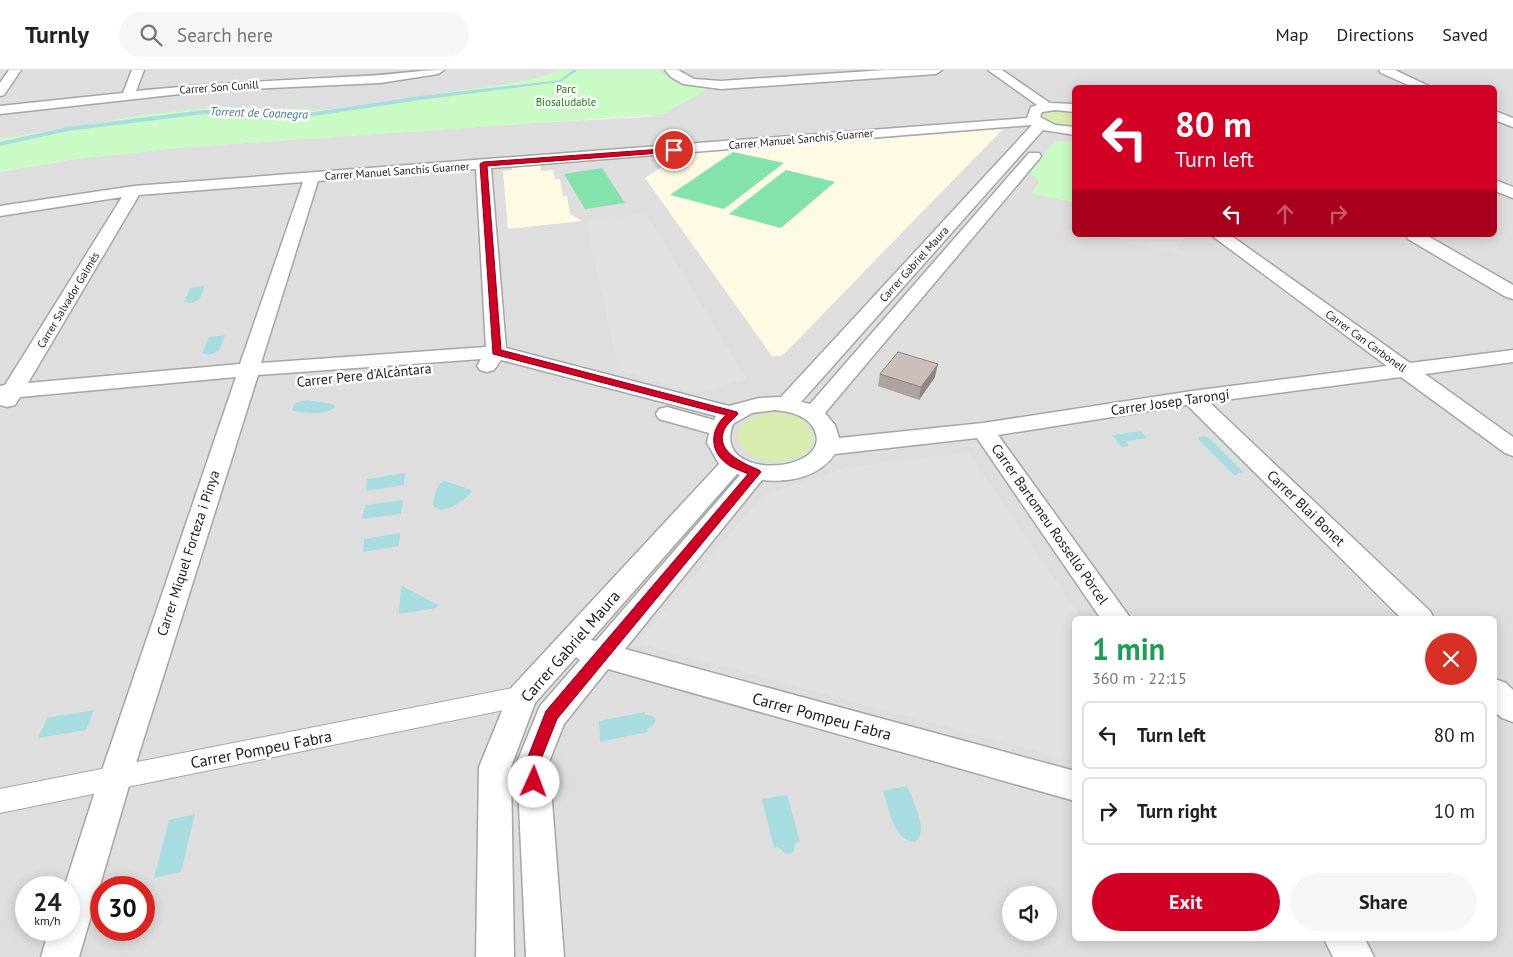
<!DOCTYPE html>
<html lang="en">
<head>
<meta charset="utf-8">
<style>
	body { margin:0; font-family:"PT Sans",sans-serif; background:#f6f6f6; color:#202124; height:100vh; display:flex; flex-direction:column; font-size:19px; white-space:nowrap }
	* { box-sizing:border-box; margin:0 }
	p { font-size:16px; color:#757577 }
	.icon { flex:none; width:28px; height:28px; fill:none; stroke:currentColor; stroke-width:2; stroke-linecap:round; stroke-linejoin:round }
	.map { position:relative; flex:1; overflow:hidden }
	.drawer { position:absolute; left:1072px; top:546px; width:425px; height:325px; display:flex; flex-direction:column; background:#fff; border-radius:8px; box-shadow:0 2px 12px #0003 }
	.drawer>* { flex:none }
	.top-card { position:absolute; left:1072px; top:15px; width:425px; height:152px; border-radius:8px; box-shadow:0 2px 12px #0003; background:#d20024; color:#fff; overflow:hidden }
	.fabs { position:absolute; left:1002px; top:816px; display:grid; gap:10px }
	.fabs a { display:grid; place-items:center; width:55px; height:55px; border-radius:50%; background:#fff; box-shadow:0 2px 12px #0003; font-size:25px }
	.speed { position:absolute; left:15px; top:806px; display:flex; gap:10px; font-size:25px; font-weight:700; text-align:center }
	.speed>* { display:grid; place-content:center; width:65px; height:65px; border-radius:50%; background:#fff; box-shadow:0 2px 12px #0003; line-height:1 }
	.speed small { font-size:12px; font-weight:400 }
	.speed .limit { border:8px solid #d22; background:#fff; color:#111 }
	.pin { position:absolute; display:grid; place-items:center; width:42px; height:42px; color:#fff; margin:-21px; border:2px solid #fff; border-radius:50%; box-shadow:0 1px 5px #0007 }
	.me { position:absolute; width:55px; margin:-28px; rotate:2deg; stroke-linejoin:round; filter:drop-shadow(0 0 4px #0008) }
	.turn { display:flex; align-items:center; gap:18px; height:105px; padding:0 20px; font-size:22px }
	.turn .icon { width:65px; height:65px; stroke-width:2.5 }
	.turn b { display:block; font-size:35px; line-height:42px }
	.lanes { display:flex; align-items:center; height:48px; padding:0 20px; background:#0003; justify-content:center; gap:25px; direction:ltr }
	.lanes .off { opacity:.35 }
	.round { display:grid; place-items:center; flex:none; width:52px; height:52px; border-radius:26px; background:#f6f6f6 }
	.head { display:flex; align-items:center; justify-content:space-between; height:85px; padding:0 20px }
	h1 { font-size:30px; font-weight:700; line-height:38px; color:#1e9e55 }
	.primary-button { display:flex; gap:10px; margin-top:auto; padding:10px 20px }
	.primary-button a { flex:1; height:58px; border-radius:30px; background:#d20024; color:#fff; font-size:20px; font-weight:700; line-height:58px; text-align:center }
	.primary-button a+a { background:#f6f6f6; color:#202124 }
	ul { padding:0; list-style:none }
	li { display:flex; align-items:center; gap:15px; height:68px; margin:0 10px 8px; padding:0 10px; border:2px solid #e0e0e0; border-radius:8px }
	li div { flex:1 }
	li b { display:block; font-size:19px }
	li em { font-style:normal }
	header { display:flex; align-items:center; gap:30px; box-sizing:border-box; height:70px; padding:0 25px; background:#fff; border-bottom:1px solid #e0e0e0 }
	header strong { font-size:24px }
	nav { display:flex; gap:28px; margin-inline-start:auto; font-size:18px }
	.search { width:350px; height:45px; background:#f6f6f6; display:flex; align-items:center; gap:12px; box-sizing:border-box; padding:0 18px; border-radius:28px; color:#757577; font-size:19px }
	.map>svg:first-child { display:block }
	.residential { fill:#dfdede; fill-rule:evenodd }
	.education { fill:#fffae3 }
	.grass { fill:#d7ecad }
	.park { fill:#cafbc5 }
	.pitch { fill:#84e2ad }
	.parking { fill:#e1e1e1 }
	.water { fill:#a7dde0 }
	.lines { fill:none; stroke-linecap:round; stroke-linejoin:round }
	.stream { fill:#a7dde0; fill-rule:evenodd }
	.pedestrian-casing { stroke:#a5a5a5; stroke-width:2 }
	.minor-casing { stroke:#a5a5a5; stroke-width:3 }
	.pedestrian { fill:#fff; fill-rule:evenodd }
	.minor { fill:#fff; fill-rule:evenodd }
	.wall { fill:#ada3a0 }
	.shaded-wall { fill:#8d8582 }
	.building { fill:#c9beba; stroke:#8d8582 }
	.route { fill:#d20024; stroke:#880017 }
	.labels { text-anchor:middle; stroke-width:5; stroke-linejoin:round; paint-order:stroke }
	.far-street-label { font-size:11px; fill:#212121; stroke:#fff }
	.far-park-label { font-size:11px; fill:#148509; stroke:#fff }
	.far-water-label { font-size:12px; font-style:italic; fill:#3f7793; stroke:#fff }
	.street-label { font-size:14px; fill:#212121; stroke:#fff }
	.near-street-label { font-size:16px; fill:#212121; stroke:#fff }
</style>
</head>
<body>
<header>
<strong>Turnly</strong>
<div class="search"><svg class="icon" aria-label="search" viewBox="0 0 24 24"><circle cx="10" cy="10" r="6"/><path d="M15 15l6 6"/></svg>Search here</div>
<nav><a>Map</a><a>Directions</a><a>Saved</a></nav>
</header>
<div class="map">
<svg width="1513" height="887" viewBox="0 0 1513 887">
	<rect width="100%" height="100%" fill="#f1ece7"/>
	<g class="residential">
		<path d="M0,0H562L527,11L326,40L158,43L0,69Z"/>
		<path d="M596,0H1513V887H0V102L83,88L188,77L550,52L656,47L586,29ZM1075,18H1495V165H1075ZM1075,549H1495V869H1075ZM26,818H69V860H26ZM101,818H144V860H101ZM1011,825H1049V862H1011Z"/>
	</g>
	<g class="education">
		<path d="M1003,59L782,286H772L645,108L682,84Z"/>
		<path d="M540,95L541,101L553,100L555,109H560L563,126H567L570,144L582,151L508,159L503,101L512,100V98Z"/>
	</g>
	<g class="grass">
		<path d="M1056,39L1075,40V56L1052,52L1044,47L1046,42Z"/>
		<path d="M772,343C780,343 787,343 795,346C812,353 821,373 803,384C757,413 700,353 772,343Z"/>
	</g>
	<g class="park">
		<path d="M562,0H658L676,13L708,19L663,44L188,77L83,88L0,102V69L158,43L220,37L326,40L527,11Z"/>
		<path d="M1055,71L1075,72V133L1031,123L1040,111L1030,102Z"/>
	</g>
	<g class="pitch">
		<path d="M733,82L784,93L724,139L670,125Z"/>
		<path d="M602,98L625,133L585,139L564,104Z"/>
		<path d="M786,100L835,112L781,158L729,144Z"/>
	</g>
	<g class="parking">
		<path d="M647,144L747,309L694,324L619,300L585,151Z"/>
		<path d="M1121,165H1182L1176,183L1118,170Z"/>
		<path d="M969,383L1082,549H1075V692L637,573L764,424L846,398Z"/>
	</g>
	<g class="water">
		<path d="M205,216L199,230L191,233L184,232L190,218Z"/>
		<path d="M225,265L219,281L209,285L202,283L209,267Z"/>
		<path d="M307,330L332,334L335,337C329,345 301,344 292,340L295,333Z"/>
		<path d="M1141,361L1147,368L1126,371L1129,376L1121,377L1112,365Z"/>
		<path d="M1205,366L1209,368L1243,402L1234,405L1199,370L1198,367Z"/>
		<path d="M405,403L404,415L366,421L367,409Z"/>
		<path d="M444,411L469,419L472,421C465,431 442,447 433,435C434,427 436,415 444,411Z"/>
		<path d="M403,430L401,444L362,449L365,435Z"/>
		<path d="M400,463L399,476L363,482L364,469Z"/>
		<path d="M402,516L438,535L436,538L399,544L401,517Z"/>
		<path d="M94,640L86,660L38,668L47,648Z"/>
		<path d="M645,642V645H651L656,650L654,654L647,659L648,662L600,672L599,651Z"/>
		<path d="M907,716C912,729 931,764 914,772C893,770 889,738 883,721Z"/>
		<path d="M787,725L800,772L795,774L794,781L790,784H786L778,777L774,778L762,729Z"/>
		<path d="M195,744L181,802L154,808L169,750Z"/>
	</g>
	<g class="lines">
		<path class="stream" d="M573,0H578L561,12L420,30L301,48L204,44L68,61L0,76V72L68,57L204,40L301,44L420,26L560,10Z"/>
		<defs>
			<path id="pedestrian" d="M523,616L531,619L534,626L531,633L523,636L0,743V719Z"/>
			<g id="minor">
				<path d="M9,0H21L4,25L0,26V13Z"/>
				<path d="M132,0H144L136,21C212,13 288,10 364,6C391,5 417,0 444,0L438,4L380,13L207,21L0,44V36L123,23Z"/>
				<path d="M665,0H678L694,9L721,11L885,0H942L936,4L721,19L683,14L671,7Z"/>
				<path d="M988,0H1002L1050,33L1075,34V42L1055,40L1042,42L1040,47L1055,55L1075,57V65L1043,60L801,332L810,334L1029,83H1039L1041,86L1039,89L825,343L835,355L839,368L983,353L1192,321L1387,296L1211,165H1230L1410,293L1513,280V292L1425,304L1513,367V386L1505,383L1401,307L1209,332L1430,541L1434,549H1402L1187,335L998,365L1131,549H1101L977,368L835,384C819,407 789,413 762,410L625,579L1075,701V731L608,599L564,654L549,692L564,887H526L517,692L540,636L580,590L576,587L535,633L511,697L514,887H476L479,697L508,626L512,617L719,394L707,373L709,363L659,349L656,344L659,339L667,337L714,350L716,346L501,290L494,300L487,302L480,300L477,296L481,289L258,305L131,709L79,887H41L49,860H69V818H64L99,709L236,307L20,327L15,335L7,337L0,335V316L5,315L122,127L0,146V136L134,116L1027,48L1031,37L1037,35ZM1032,55L781,327L759,328L729,336L506,278L491,98ZM476,99L486,277L261,293L318,111ZM303,112L240,294L28,313L139,125ZM774,340C788,341 807,345 814,359C837,403 710,414 733,354L752,343ZM737,404L740,405L596,571L591,570Z"/>
				<path d="M1379,0H1395L1433,18H1415L1381,3Z"/>
				<path d="M1495,41L1513,48V57L1495,50Z"/>
				<path d="M1495,110L1513,117V128L1495,121Z"/>
				<path d="M1406,165H1426L1513,215V229L1506,227L1408,169Z"/>
				<path d="M1495,609L1506,613L1513,620V652L1502,648L1495,642Z"/>
				<path d="M1324,869H1365L1374,887H1333Z"/>
			</g>
		</defs>
		<use href="#pedestrian" class="pedestrian-casing"/>
		<use href="#minor" class="minor-casing"/>
		<use href="#pedestrian" class="pedestrian"/>
		<use href="#minor" class="minor"/>
	</g>
	<path class="wall" d="M880,304L935,307L919,330L878,316Z"/>
	<path class="shaded-wall" d="M938,294L935,307L919,330L921,317Z"/>
	<path class="building" d="M898,282L938,294L921,317L880,304Z"/>
	<path class="route" d="M676,78V81L674,82L487,96L501,280L737,342L738,344C735,348 730,351 727,355C710,380 743,393 759,400L761,402L557,649L540,692L542,712L539,717L534,719L529,717L527,712L526,692L546,641L748,404C742,401 735,399 730,396C709,383 709,360 726,345L493,284L480,94L483,92Z"/>
	<g class="labels">
		<g class="far-street-label">
			<text transform="translate(219 17) rotate(-4)" y="4">Carrer Son Cunill</text>
			<text transform="translate(801 69) rotate(-5)" y="4">Carrer Manuel Sanchís Guarner</text>
			<text transform="translate(397 101) rotate(-4)" y="4">Carrer Manuel Sanchís Guarner</text>
			<text transform="translate(914 194) rotate(-48)" y="4">Carrer Gabriel Maura</text>
			<text transform="translate(68 230) rotate(-59)" y="4">Carrer Salvador Galmés</text>
			<text transform="translate(1366 271) rotate(36)" y="4">Carrer Can Carbonell</text>
		</g>
		<g class="far-park-label">
			<text x="566" y="23">Parc<tspan x="566" dy="13">Biosaludable</tspan></text>
		</g>
		<g class="far-water-label">
			<text transform="translate(259 43) rotate(2)" y="4">Torrent de Coanegra</text>
		</g>
		<g class="street-label">
			<text transform="translate(364 305) rotate(-6)" y="5">Carrer Pere d'Alcàntara</text>
			<text transform="translate(1170 332) rotate(-8)" y="5">Carrer Josep Tarongí</text>
			<text transform="translate(1306 438) rotate(44)" y="5">Carrer Blai Bonet</text>
			<text transform="translate(1050 454) rotate(55)" y="5">Carrer Bartomeu Rosselló Pòrcel</text>
			<text transform="translate(188 483) rotate(-72)" y="5">Carrer Miquel Forteza i Pinya</text>
		</g>
		<g class="near-street-label">
			<text transform="translate(570 576) rotate(-49)" y="6">Carrer Gabriel Maura</text>
			<text transform="translate(822 646) rotate(15)" y="6">Carrer Pompeu Fabra</text>
			<text transform="translate(261 679) rotate(-11)" y="6">Carrer Pompeu Fabra</text>
		</g>
	</g>
</svg>
<div class="fabs">
<a><svg class="icon" aria-label="sound" viewBox="0 0 24 24"><path d="M4 9h4l5-4v14l-5-4H4zM17 9q2 3 0 6"/></svg></a>
</div>
<div class="speed"><div>24<small>km/h</small></div><div class="limit">30</div></div>
<div class="pin" style="left:674px;top:80px;background:#d93025"><svg class="icon" aria-label="arrive" viewBox="0 0 24 24"><path d="M6 21V4h12l-3 4 3 4H6"/></svg></div>
<svg class="me" style="left:534px;top:712px" viewBox="-20 -20 40 40"><circle r="19" fill="#fff"/><path d="M0-13L10 11 0 6-10 11z" fill="#d20024"/></svg>
<div class="top-card">
<div class="turn"><svg class="icon" aria-label="left" viewBox="0 0 24 24"><path d="M17 20v-9H6M10 6l-5 5 5 5"/></svg><div><b>80 m</b>Turn left</div></div>
<div class="lanes"><svg class="icon" aria-label="left" viewBox="0 0 24 24"><path d="M17 20v-9H6M10 6l-5 5 5 5"/></svg><svg class="icon off" aria-label="ahead" viewBox="0 0 24 24"><path d="M12 20V5M6 11l6-6 6 6"/></svg><svg class="icon off" aria-label="right" viewBox="0 0 24 24"><path d="M7 20v-9h11M14 6l5 5-5 5"/></svg></div>
</div>
<section class="drawer">
<div class="head"><div><h1>1 min</h1><p>360 m · 22:15</p></div><a class="round" style="background:#d93025;color:#fff"><svg class="icon" aria-label="close" viewBox="0 0 24 24"><path d="M6 6l12 12M18 6L6 18"/></svg></a></div>
<ul>
<li><svg class="icon" aria-label="left" viewBox="0 0 24 24"><path d="M17 20v-9H6M10 6l-5 5 5 5"/></svg><div><b>Turn left</b></div><em>80 m</em></li>
<li><svg class="icon" aria-label="right" viewBox="0 0 24 24"><path d="M7 20v-9h11M14 6l5 5-5 5"/></svg><div><b>Turn right</b></div><em>10 m</em></li>
</ul>
<div class="primary-button"><a>Exit</a><a>Share</a></div>
</section>
</div>
</body>
</html>
